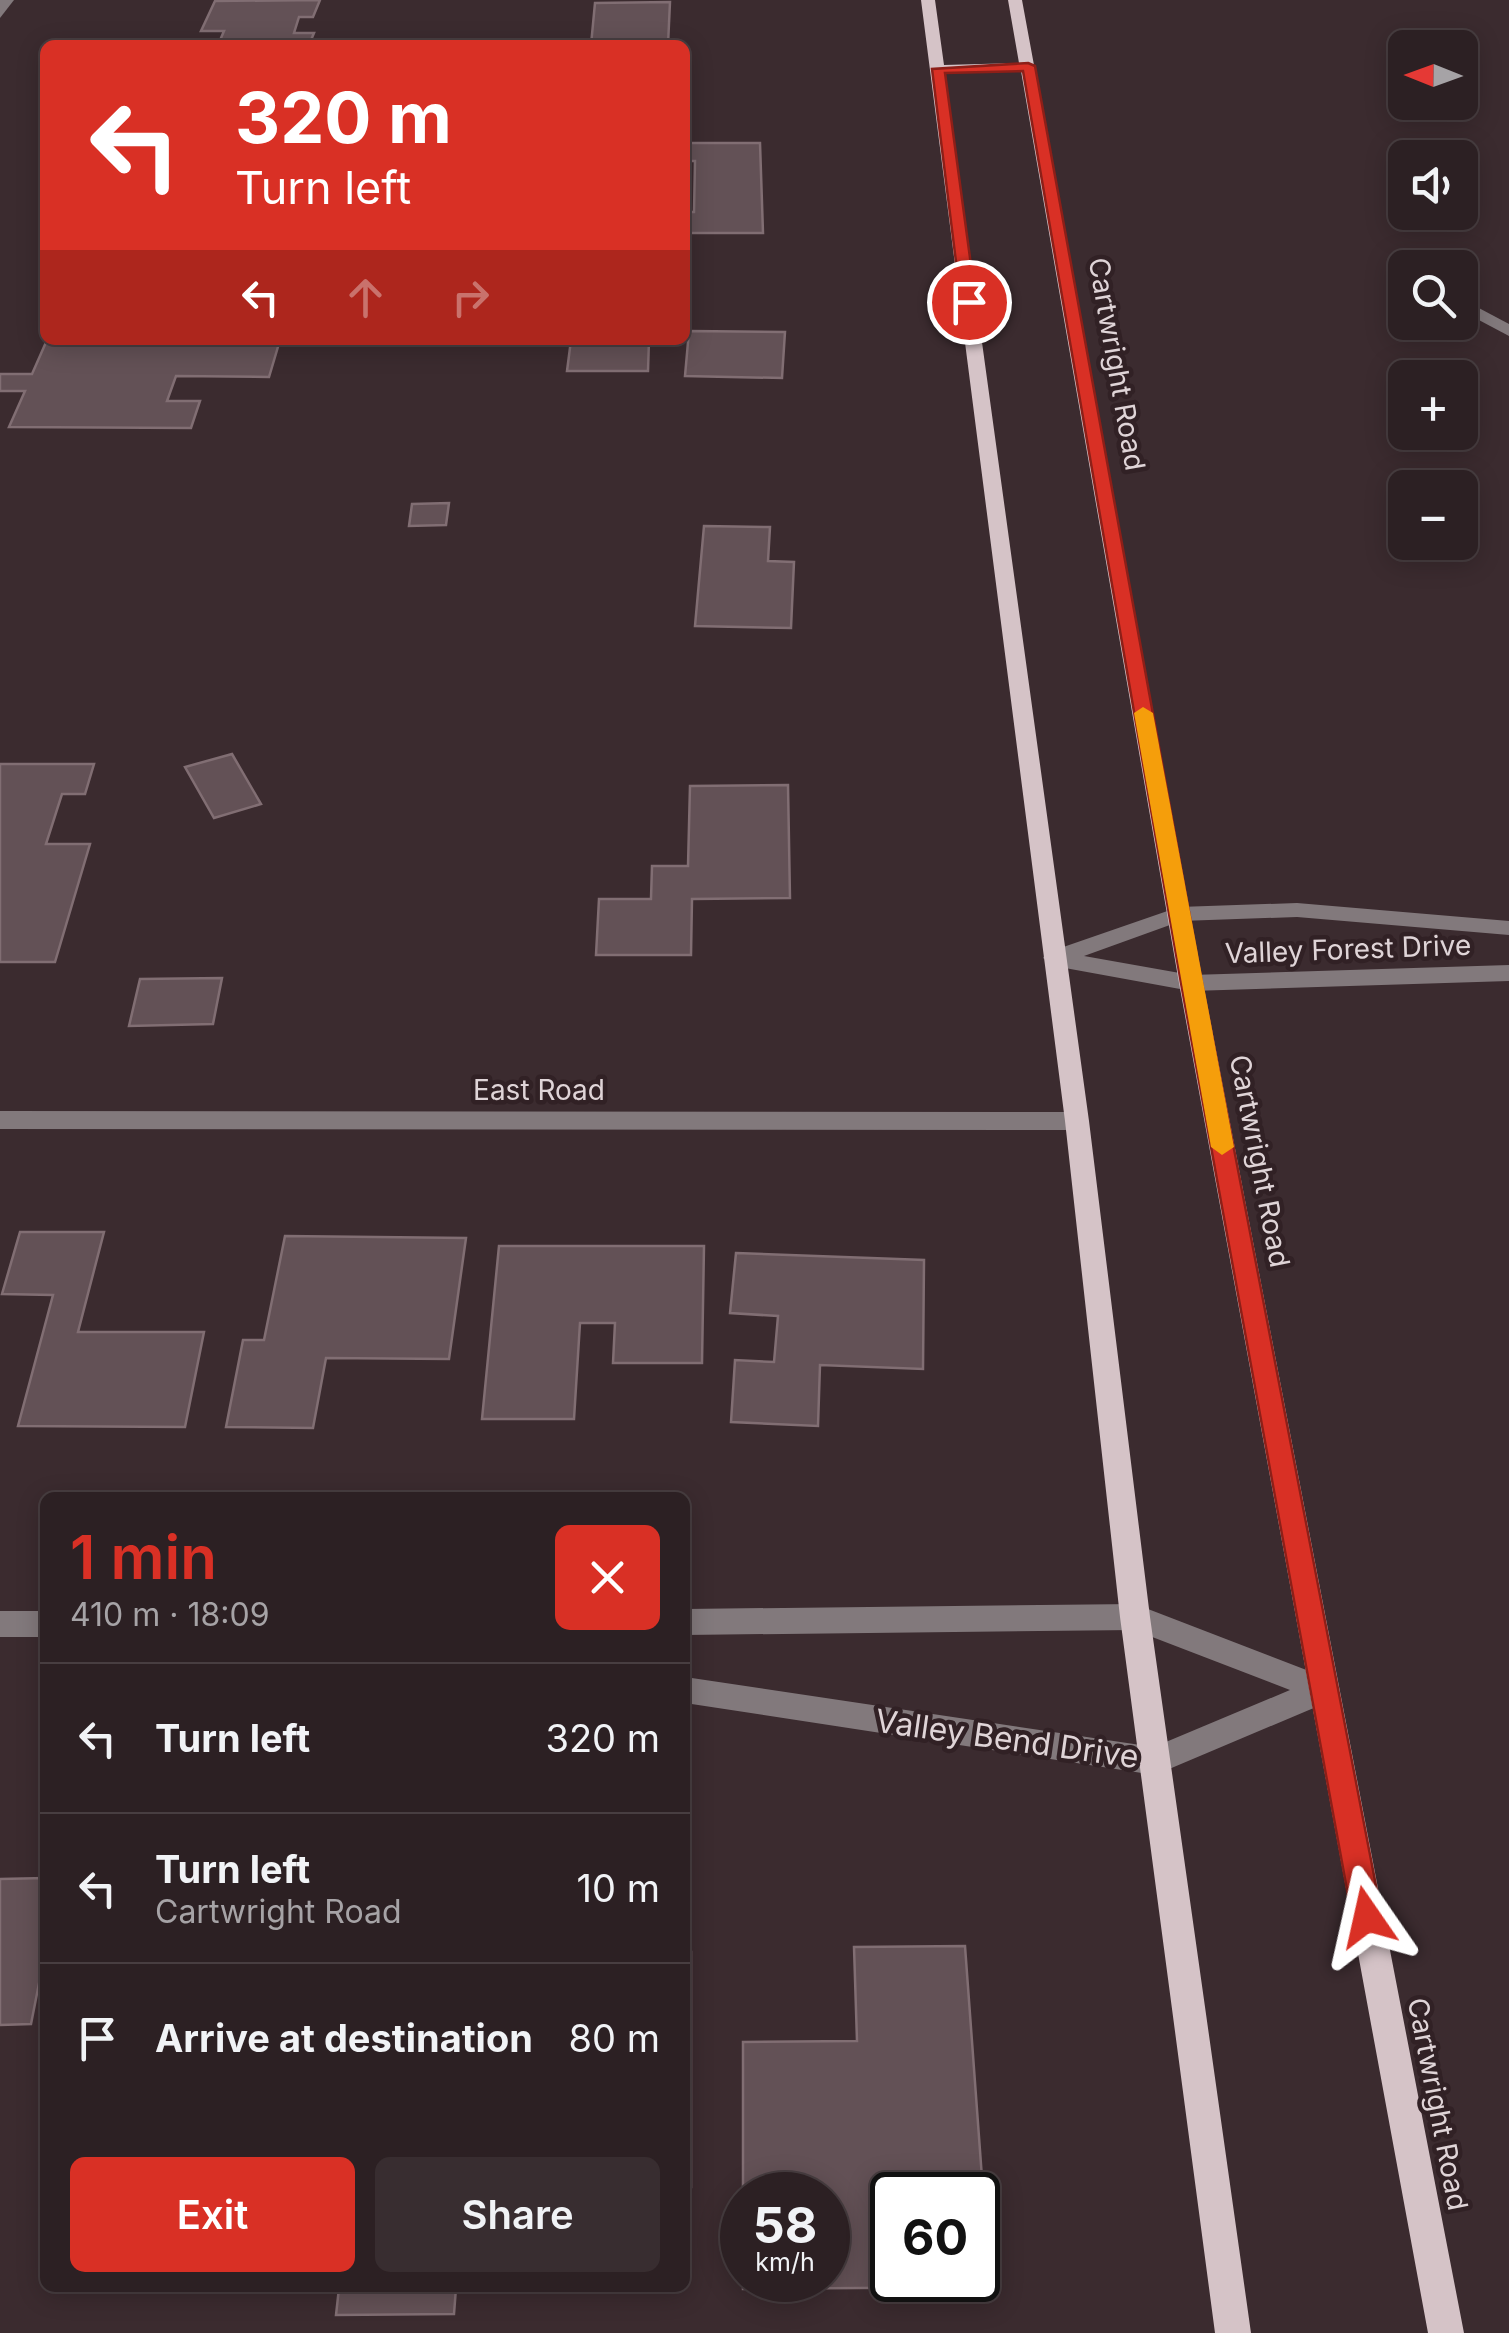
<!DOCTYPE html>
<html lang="en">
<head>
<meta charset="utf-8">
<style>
	body { margin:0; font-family:Inter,sans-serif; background:#382d30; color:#f1f3f6; height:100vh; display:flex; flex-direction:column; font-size:38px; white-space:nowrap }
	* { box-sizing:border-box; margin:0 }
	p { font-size:32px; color:#a6a3a6 }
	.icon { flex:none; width:55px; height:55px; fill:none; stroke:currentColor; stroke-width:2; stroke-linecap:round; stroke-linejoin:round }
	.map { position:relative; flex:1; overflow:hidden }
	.side { position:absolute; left:40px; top:1492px; width:650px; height:800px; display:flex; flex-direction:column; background:#2c2023; border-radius:15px; box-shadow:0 5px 25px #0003,0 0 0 2px #483e41 }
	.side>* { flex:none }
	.banner { position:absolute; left:40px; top:40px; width:650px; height:305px; border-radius:15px; box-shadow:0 5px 25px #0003,0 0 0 2px #483e41; background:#d93025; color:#fff; overflow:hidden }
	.needle { width:65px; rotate:271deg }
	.buttons { position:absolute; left:1388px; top:30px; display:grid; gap:20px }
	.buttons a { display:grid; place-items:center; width:90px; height:90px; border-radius:15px; background:#2c2023; box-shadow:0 5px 25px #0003,0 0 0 2px #483e41; font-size:50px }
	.speed { position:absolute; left:720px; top:2172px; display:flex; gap:20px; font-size:50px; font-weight:700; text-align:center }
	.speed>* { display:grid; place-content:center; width:130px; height:130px; border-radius:50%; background:#2c2023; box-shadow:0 5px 25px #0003,0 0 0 2px #483e41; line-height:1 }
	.speed small { font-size:25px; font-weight:400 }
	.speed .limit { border:5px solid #111; border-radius:15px; background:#fff; color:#111 }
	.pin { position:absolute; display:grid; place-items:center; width:85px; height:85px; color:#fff; margin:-42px; border:5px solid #fff; border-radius:50%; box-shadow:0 2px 10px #0007 }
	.me { position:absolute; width:110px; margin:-55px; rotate:349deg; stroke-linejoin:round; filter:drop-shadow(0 0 8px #0008) }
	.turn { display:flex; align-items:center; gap:35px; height:210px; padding:0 30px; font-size:45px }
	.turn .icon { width:130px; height:130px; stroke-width:2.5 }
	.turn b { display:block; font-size:70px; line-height:85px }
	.lanes { display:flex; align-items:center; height:95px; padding:0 30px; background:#0003; justify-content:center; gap:50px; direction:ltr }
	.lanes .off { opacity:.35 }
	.round { display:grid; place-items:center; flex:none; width:105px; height:105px; border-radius:15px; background:#382d30 }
	.head { display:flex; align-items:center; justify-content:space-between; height:170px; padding:0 30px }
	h1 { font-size:60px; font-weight:600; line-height:75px; color:#d93025 }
	.primary-button { display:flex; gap:20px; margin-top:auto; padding:20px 30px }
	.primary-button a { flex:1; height:115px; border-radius:15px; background:#d93025; color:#fff; font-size:40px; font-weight:600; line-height:115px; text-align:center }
	.primary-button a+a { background:#382d30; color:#f1f3f6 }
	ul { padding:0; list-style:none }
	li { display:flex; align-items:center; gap:30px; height:150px; padding:0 30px; border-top:2px solid #483e41 }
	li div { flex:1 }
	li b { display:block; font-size:38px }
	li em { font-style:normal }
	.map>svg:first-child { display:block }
	.building { fill:#635156; stroke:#816e73; stroke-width:2.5; fill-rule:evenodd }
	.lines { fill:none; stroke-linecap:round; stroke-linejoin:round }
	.minor { fill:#82797c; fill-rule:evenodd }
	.major { fill:#d5c3c7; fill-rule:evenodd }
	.route { fill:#d93025; stroke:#8d1f18; stroke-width:2.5 }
	.slow { fill:#f59e0b }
	.labels { text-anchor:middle; stroke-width:9; stroke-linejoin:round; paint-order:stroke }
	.street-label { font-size:28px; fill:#dfd4d7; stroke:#312125 }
	.near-street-label { font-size:32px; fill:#dfd4d7; stroke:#312125 }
</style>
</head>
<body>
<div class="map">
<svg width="1509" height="2333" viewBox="0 0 1509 2333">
	<rect width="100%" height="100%" fill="#3b2b2f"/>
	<g class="building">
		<path d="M320,0L313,17H299L294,33H314L309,45H218L224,31H201L215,1Z"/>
		<path d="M670,2L668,45H591L595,3Z"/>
		<path d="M685,143H760L763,233H685V212H694L695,161H685Z"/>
		<path d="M689,331L785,332L782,378L685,376Z"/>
		<path d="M47,340H280L269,377L176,376L167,401H200L191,428L9,427L25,391H0V374H32Z"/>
		<path d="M571,340H649L648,371H567Z"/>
		<path d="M449,503L446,525L409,526L412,504Z"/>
		<path d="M704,526L770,527L768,561L794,562L791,628L695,626Z"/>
		<path d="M232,754L261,804L214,818L185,767Z"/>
		<path d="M0,764H94L85,794H62L46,844H90L55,962H0Z"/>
		<path d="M788,785L790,898L692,899L691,955H596L599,899H651L652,866H688L690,786Z"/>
		<path d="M222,978L213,1024L129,1026L140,979Z"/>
		<path d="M20,1232H104L78,1332H204L185,1427L18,1426L53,1295L2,1294Z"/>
		<path d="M285,1236L466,1238L449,1359L326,1358L313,1428L226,1427L243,1340H264Z"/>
		<path d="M499,1246H704L702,1363H613L615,1323H580L574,1419H482Z"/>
		<path d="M736,1253L924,1260L923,1369L820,1365L818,1426L731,1422L735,1360L774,1362L778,1316L730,1313Z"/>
		<path d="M45,1878V1953L31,2024L0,2025V1879Z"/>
		<path d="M965,1946L990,2287L743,2289V2280H828V2195H743V2042L857,2041L854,1947ZM892,2195H978V2280H892Z"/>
		<rect x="685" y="1952" width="6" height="235"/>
		<path d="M339,2288H456L454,2314L336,2315Z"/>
	</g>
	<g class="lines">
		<g class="minor">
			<path d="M0,0H14L0,18Z"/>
			<path d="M1390,262H1402L1411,268H1405V276L1390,268Z"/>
			<path d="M1460,298L1509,324V336L1460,310Z"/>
			<path d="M1297,903L1509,921V935L1297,917L1181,921L1084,956L1191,975L1509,965V981L1191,991L1054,966L1043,958L1046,953L1179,907Z"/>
			<path d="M0,1111L1077,1112L1089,1121L1077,1130L0,1129Z"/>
			<path d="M1135,1604L1335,1681L1339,1690L1335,1699L1155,1775L685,1703V1677L1154,1747L1290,1690L1134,1630L685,1635V1609Z"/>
			<rect x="0" y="1611" width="45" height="26"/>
		</g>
		<path class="major" d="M921,0H935L944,65L1019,63L1008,0H1022L1203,983L1464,2333H1428L1179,983L1021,71L945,73L1089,1121L1150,1617L1251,2333H1215L1120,1617L1065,1121Z"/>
	</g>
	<path class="route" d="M1028,63L1035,66L1202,983L1382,1917L1378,1927L1367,1931L1357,1927L1352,1917L1181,983L1023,71L945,73L976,302L969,307L961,302L932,69Z"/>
	<path class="slow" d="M1143,707L1153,713L1234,1147L1222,1155L1211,1147L1134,713Z"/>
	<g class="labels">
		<g class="street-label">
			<text transform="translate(1117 364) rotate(80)" y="10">Cartwright Road</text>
			<text transform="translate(1348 949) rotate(-2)" y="10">Valley Forest Drive</text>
			<text x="539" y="1100">East Road</text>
			<text transform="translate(1260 1161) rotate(79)" y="10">Cartwright Road</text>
			<text transform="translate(1438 2104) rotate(79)" y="10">Cartwright Road</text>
		</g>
		<g class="near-street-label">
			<text transform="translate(1007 1739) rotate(8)" y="11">Valley Bend Drive</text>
		</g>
	</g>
</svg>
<div class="buttons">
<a><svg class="needle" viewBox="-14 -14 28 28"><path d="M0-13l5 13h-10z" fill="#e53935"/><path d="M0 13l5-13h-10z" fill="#a6a3a6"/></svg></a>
<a><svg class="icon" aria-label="sound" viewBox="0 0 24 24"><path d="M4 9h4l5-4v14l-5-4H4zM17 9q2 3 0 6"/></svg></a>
<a><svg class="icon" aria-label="search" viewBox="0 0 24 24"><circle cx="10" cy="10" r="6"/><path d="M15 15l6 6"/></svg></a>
<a>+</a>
<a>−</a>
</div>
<div class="speed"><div>58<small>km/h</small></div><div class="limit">60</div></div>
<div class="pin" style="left:969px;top:302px;background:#d93025"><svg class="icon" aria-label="arrive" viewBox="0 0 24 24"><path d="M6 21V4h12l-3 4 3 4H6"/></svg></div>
<svg class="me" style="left:1367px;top:1917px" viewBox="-20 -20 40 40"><path d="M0-17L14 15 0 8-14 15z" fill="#d93025" stroke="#fff" stroke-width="4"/></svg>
<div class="banner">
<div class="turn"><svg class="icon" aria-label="left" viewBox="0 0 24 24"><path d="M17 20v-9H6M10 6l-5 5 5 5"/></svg><div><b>320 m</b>Turn left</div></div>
<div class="lanes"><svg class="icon" aria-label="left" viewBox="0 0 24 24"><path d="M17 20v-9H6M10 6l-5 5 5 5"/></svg><svg class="icon off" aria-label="ahead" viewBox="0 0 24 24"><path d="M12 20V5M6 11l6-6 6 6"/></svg><svg class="icon off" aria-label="right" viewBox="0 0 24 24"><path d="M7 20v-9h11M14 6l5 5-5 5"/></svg></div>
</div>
<section class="side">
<div class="head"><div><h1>1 min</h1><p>410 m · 18:09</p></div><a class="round" style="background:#d93025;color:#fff"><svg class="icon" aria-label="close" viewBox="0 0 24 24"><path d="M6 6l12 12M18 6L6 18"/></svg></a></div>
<ul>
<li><svg class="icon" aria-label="left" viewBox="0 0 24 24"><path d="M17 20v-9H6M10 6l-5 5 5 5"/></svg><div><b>Turn left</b></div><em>320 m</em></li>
<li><svg class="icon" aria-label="left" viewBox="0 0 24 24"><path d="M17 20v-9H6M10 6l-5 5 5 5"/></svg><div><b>Turn left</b><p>Cartwright Road</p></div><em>10 m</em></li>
<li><svg class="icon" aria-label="arrive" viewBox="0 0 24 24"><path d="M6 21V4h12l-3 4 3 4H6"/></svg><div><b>Arrive at destination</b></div><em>80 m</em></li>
</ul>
<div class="primary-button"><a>Exit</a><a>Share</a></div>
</section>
</div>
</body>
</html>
